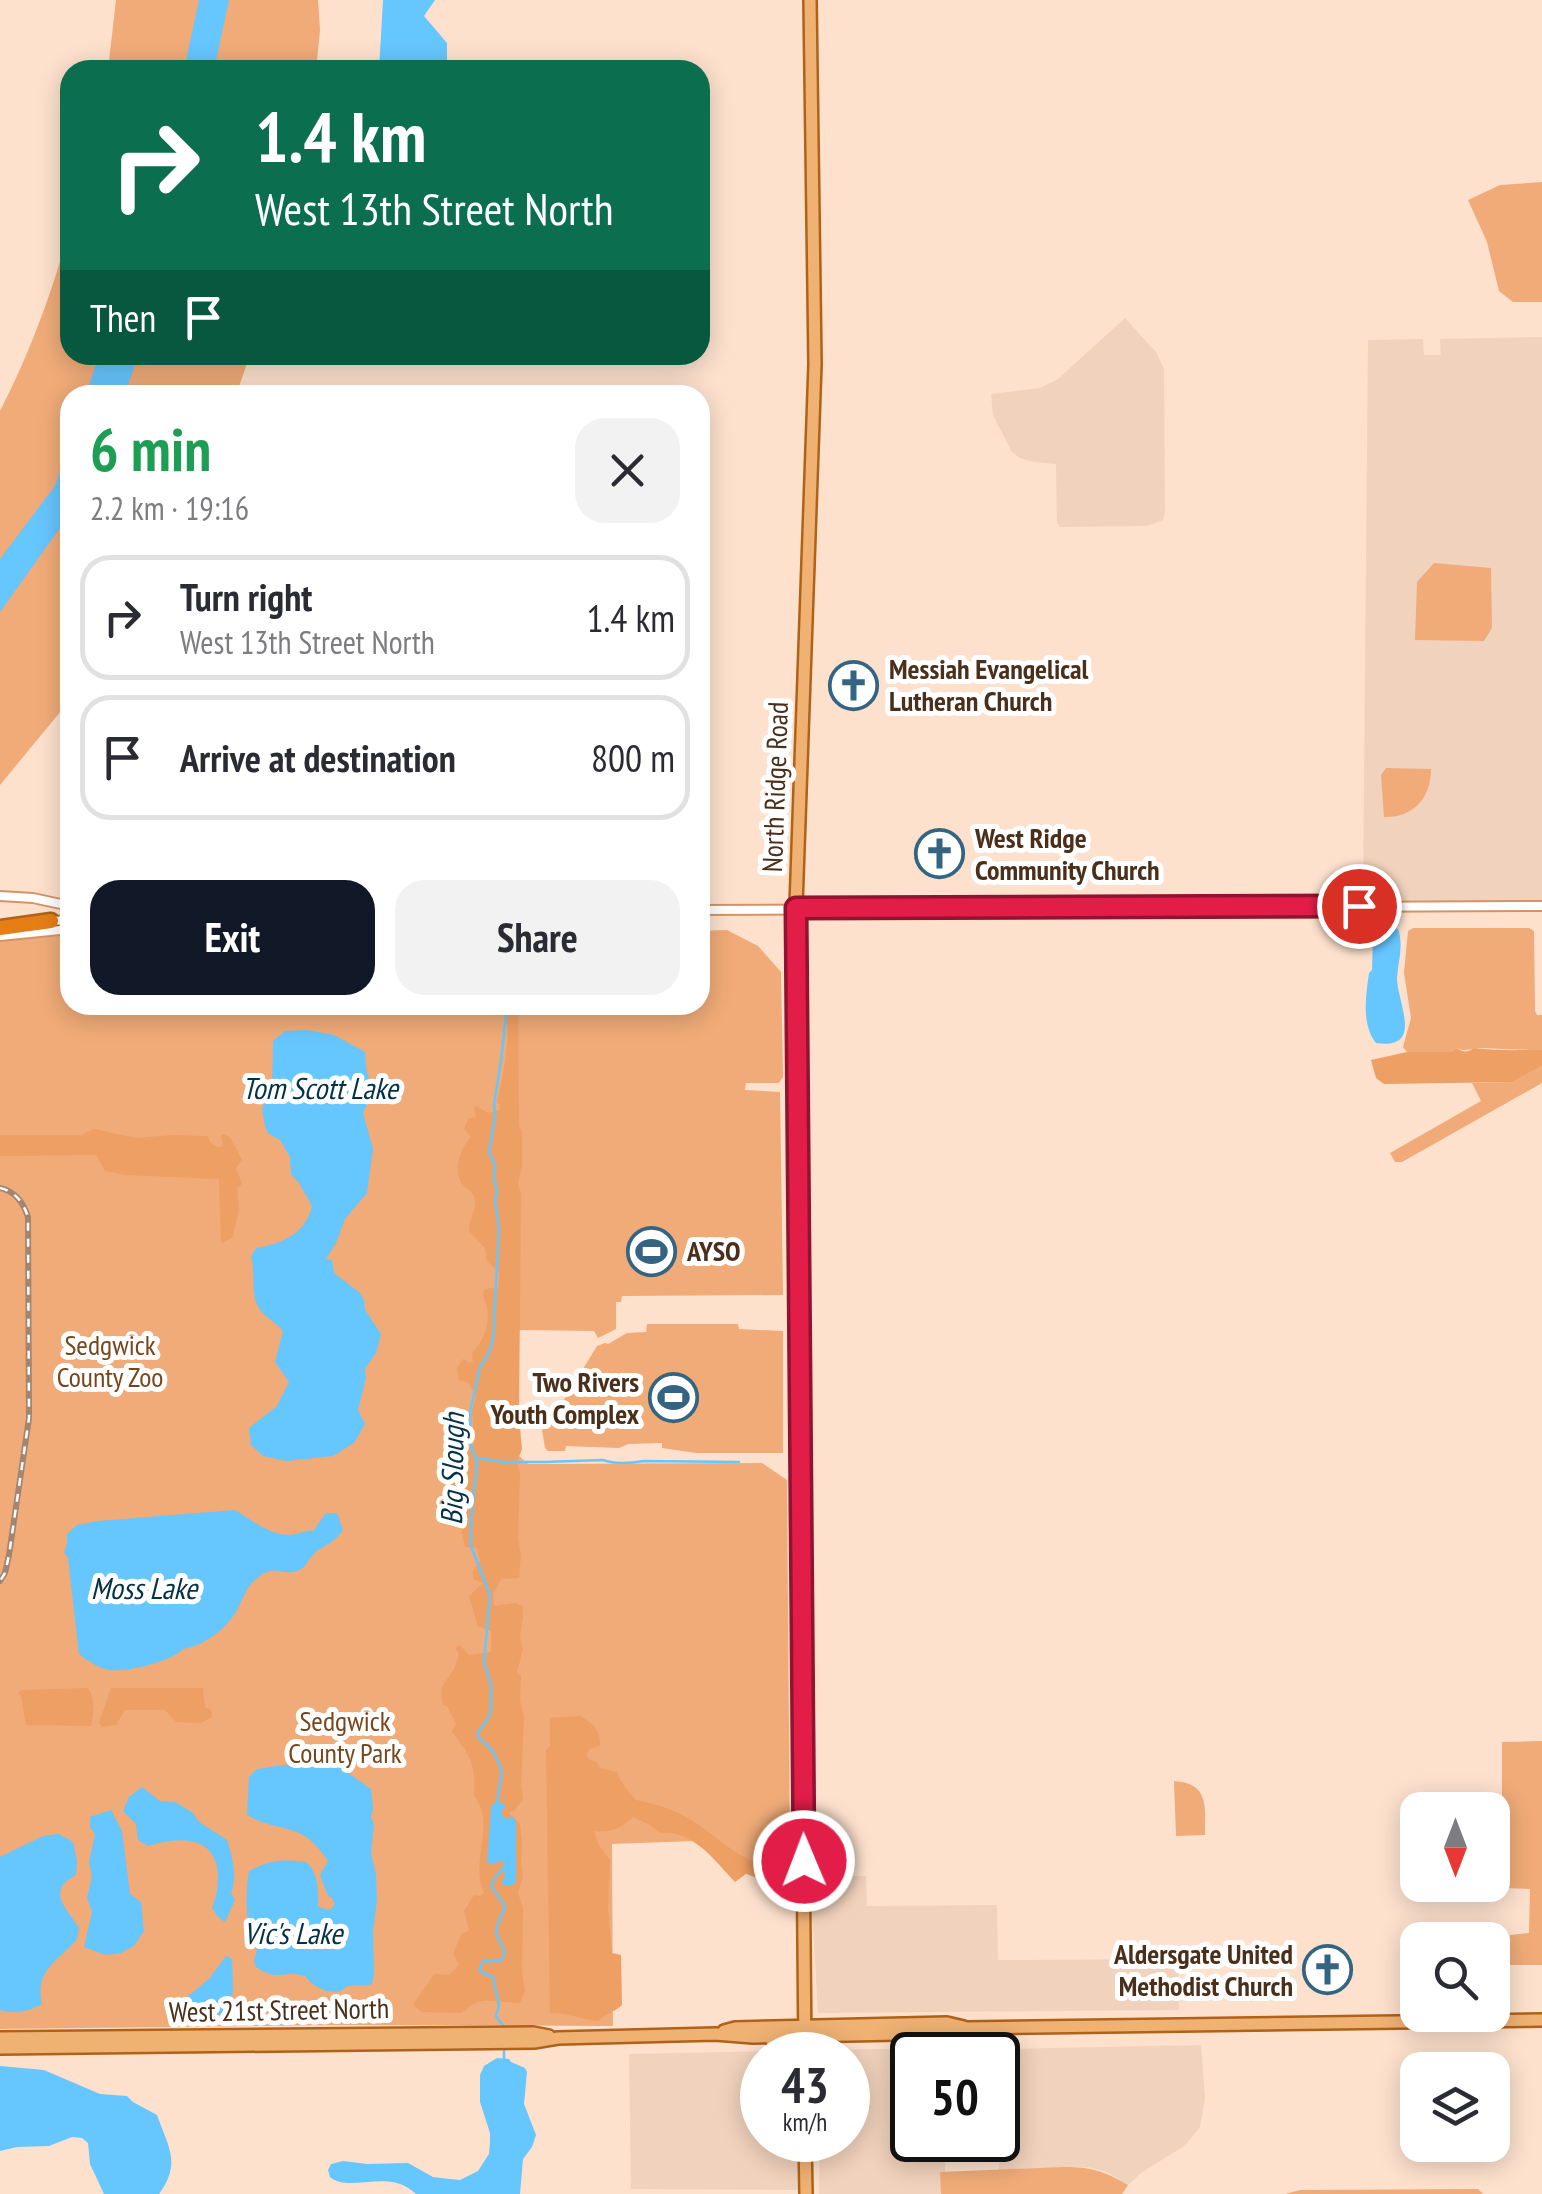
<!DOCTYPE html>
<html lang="en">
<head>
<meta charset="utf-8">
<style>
	body { margin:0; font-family:"PT Sans Narrow",sans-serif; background:#f2f2f3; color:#2b2b33; height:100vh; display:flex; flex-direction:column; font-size:38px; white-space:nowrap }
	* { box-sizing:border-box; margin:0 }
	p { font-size:32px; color:#7c7c81 }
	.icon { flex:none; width:55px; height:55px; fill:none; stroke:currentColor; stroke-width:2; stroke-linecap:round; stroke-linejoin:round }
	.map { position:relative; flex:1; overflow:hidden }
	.side { position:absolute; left:60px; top:385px; width:650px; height:630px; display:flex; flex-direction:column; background:#fff; border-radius:30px; box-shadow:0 5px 25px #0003 }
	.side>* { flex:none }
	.hud { position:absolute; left:60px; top:60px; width:650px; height:305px; border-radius:30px; box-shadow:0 5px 25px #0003; background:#0b6e4f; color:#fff; overflow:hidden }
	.needle { width:65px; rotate:180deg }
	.fabs { position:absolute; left:1400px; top:1792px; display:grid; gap:20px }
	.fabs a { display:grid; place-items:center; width:110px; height:110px; border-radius:20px; background:#fff; box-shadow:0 5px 25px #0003; font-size:50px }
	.speed { position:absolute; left:740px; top:2032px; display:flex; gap:20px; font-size:50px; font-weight:700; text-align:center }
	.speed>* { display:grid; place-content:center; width:130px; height:130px; border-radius:50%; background:#fff; box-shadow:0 5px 25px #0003; line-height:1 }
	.speed small { font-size:25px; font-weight:400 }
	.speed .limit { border:5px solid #111; border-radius:15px; background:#fff; color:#111 }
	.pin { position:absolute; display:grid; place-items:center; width:85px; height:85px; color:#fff; margin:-42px; border:5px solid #fff; border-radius:50%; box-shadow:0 2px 10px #0007 }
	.me { position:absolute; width:110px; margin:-55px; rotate:359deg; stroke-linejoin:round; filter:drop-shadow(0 0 8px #0008) }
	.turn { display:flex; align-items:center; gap:35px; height:210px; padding:0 30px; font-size:45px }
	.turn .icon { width:130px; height:130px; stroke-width:2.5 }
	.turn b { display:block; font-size:70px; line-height:85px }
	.then { display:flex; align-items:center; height:95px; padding:0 30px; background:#0003; gap:20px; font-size:38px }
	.round { display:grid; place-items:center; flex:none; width:105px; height:105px; border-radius:30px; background:#f2f2f3 }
	.summary { display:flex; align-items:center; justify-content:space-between; height:170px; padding:0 30px }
	h1 { font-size:60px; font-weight:700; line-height:75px; color:#1e9e55 }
	.button { display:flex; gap:20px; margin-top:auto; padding:20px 30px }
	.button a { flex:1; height:115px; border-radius:30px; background:#111827; color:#fff; font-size:40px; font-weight:700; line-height:115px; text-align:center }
	.button a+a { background:#f2f2f3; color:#2b2b33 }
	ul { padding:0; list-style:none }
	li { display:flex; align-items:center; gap:30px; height:125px; margin:0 20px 15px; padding:0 10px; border:5px solid #e1e1e2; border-radius:30px }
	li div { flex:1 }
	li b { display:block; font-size:38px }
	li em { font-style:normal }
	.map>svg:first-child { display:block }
	.built { fill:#f1d2bc }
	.green { fill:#f0ab78 }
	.forest { fill:#ee9f63 }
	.water { fill:#66c6fe }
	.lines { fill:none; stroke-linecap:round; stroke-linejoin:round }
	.stream { stroke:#66c6fe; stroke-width:2.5 }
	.minor-casing { stroke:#d59363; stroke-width:12 }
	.major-casing { stroke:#af6218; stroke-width:16 }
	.highway-casing { stroke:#af6218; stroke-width:19 }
	.minor { stroke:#fff; stroke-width:8 }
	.major { stroke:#f0b273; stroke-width:11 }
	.highway { stroke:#e67e16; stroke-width:14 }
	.rail-casing { stroke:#a28672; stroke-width:6 }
	.rail { stroke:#fff; stroke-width:2.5; stroke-dasharray:8; stroke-linecap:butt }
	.route-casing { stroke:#92132f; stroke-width:25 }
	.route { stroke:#e11d48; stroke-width:18 }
	.labels { text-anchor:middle; stroke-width:10; stroke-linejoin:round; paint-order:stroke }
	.poi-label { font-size:28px; font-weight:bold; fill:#4a2f1b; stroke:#fff; text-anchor:start }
	.street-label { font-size:28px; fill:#4a2f1b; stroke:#fff }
	.park-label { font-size:28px; fill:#79461b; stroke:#fff }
	.water-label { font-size:30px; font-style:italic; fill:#053147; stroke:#fff }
</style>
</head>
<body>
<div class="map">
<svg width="1542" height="2194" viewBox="0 0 1542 2194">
	<rect width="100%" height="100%" fill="#fde1cd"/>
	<g class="built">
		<path d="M1125,318L1156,352L1164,369L1165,512L1163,520L1147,526L1060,527L1057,523L1056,464L1034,462L1020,458L1012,452L993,415L991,394L1040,388L1058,379Z"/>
		<path d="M1542,337V900L1369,902L1365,900L1363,896L1368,340L1423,339L1424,355H1441L1440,339Z"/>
		<path d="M810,1876H866L867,1906L997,1905L998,1960L1178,1959L1179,2010L818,2013Z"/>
		<path d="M1201,2045L1205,2098L1200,2127L1184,2146L1141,2173L1128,2185L1107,2172L1088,2167L999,2171V2049Z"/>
		<path d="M937,2048L944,2050V2055H912V2140H945V2172L940,2173L941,2194H819L820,2140H848V2055H822V2050Z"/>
		<path d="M782,2051L787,2055H762V2140H797L798,2190L631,2189L629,2054Z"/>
	</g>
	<g class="green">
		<path d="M116,0H318L320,30L316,70H108Z"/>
		<path d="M1542,182V302H1513L1499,291L1487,242L1468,200L1500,185Z"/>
		<path d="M70,227V355H250L236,395H70V700L0,785V411C30,353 53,290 70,227Z"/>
		<path d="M1434,563L1491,568L1492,628L1484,641L1415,640L1417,582Z"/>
		<path d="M1386,768L1431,769C1431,798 1413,818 1384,817L1381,775Z"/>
		<path d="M1413,928H1529L1534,931L1535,1011L1537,1015H1542V1050C1521,1050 1501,1049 1481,1048C1469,1048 1467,1053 1456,1048L1451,1052H1407L1403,1047L1411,1018L1404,973L1408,931Z"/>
		<path d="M727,930L758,946L781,972L783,1077L779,1083H746L745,1090L780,1092L783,1295L622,1296L621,1302H616V1329L598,1338L594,1331L519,1330V1456L528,1464L762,1463L787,1480L790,1858L786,1877L730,1867L695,1841L612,1844L613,2026L346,2025L0,2029V941L70,935V1005H700V931Z"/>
		<path d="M1542,1066V1083L1402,1162H1395L1390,1153L1481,1101L1472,1083L1513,1082Z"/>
		<path d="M647,1324H738L739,1329L783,1331V1453H696L662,1448V1443L628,1444L619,1448L566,1446L565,1451H548L545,1448L542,1430L549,1424L597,1346L605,1343L608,1344L627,1333L646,1332Z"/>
		<path d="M1542,1741V1965H1510V1935L1529,1933L1530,1889L1502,1888V1742Z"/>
		<path d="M1174,1781C1210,1783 1205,1808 1205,1835L1176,1836Z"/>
		<path d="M1063,2167C1091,2167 1104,2171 1128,2185L1122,2194H941L940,2172Z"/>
		<path d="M1478,2189L1483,2194H1285L1300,2190Z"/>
	</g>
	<g class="forest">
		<path d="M510,1005H518L519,1126L522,1131V1167L518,1183L521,1193L519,1417L522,1449L517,1462L520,1474L518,1539L521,1554L519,1578L501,1579L493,1594L494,1606L515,1603L522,1606L523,1616L520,1638L523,1649L517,1672L521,1676L520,1700L524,1718L521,1785L523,1799L515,1810L509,1813L520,1824L522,1842L521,1862L523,1876L518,1893L523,1908L522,1971L525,1992L520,2003C494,2003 483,1993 462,2013L422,2012L413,2005L434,1974L449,1975L459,1965L453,1954L461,1935L469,1930L464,1911L474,1895L480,1896L484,1893C469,1862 497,1823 474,1796C475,1781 475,1767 467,1753C463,1745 456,1739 452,1731L456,1724L447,1706L443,1705C439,1682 444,1685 454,1669C456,1665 457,1659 459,1654L456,1649L457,1646H461L469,1655L491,1652V1631L478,1626L469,1596L483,1583L473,1579V1571L480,1561L477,1548L465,1547L461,1528L447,1525L448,1494L453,1489V1478L461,1476C465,1458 452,1456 474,1444L472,1410L476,1397L469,1383L459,1380L457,1368L463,1359L469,1363L473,1362L472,1353C486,1339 493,1316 483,1296L484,1290L490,1288L498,1289L499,1272L487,1261L485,1248L469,1231C469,1220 476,1212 475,1200C474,1190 465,1190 461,1182C453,1168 461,1148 471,1137L464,1129L468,1119L476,1117L474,1107L476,1106L488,1113L500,1110V1105L497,1102C502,1081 512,1035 505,1017Z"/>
		<path d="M1456,1048C1463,1052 1467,1053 1474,1048C1496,1051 1519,1050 1542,1050V1066L1513,1082L1384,1084L1376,1078L1371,1060L1407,1052H1451Z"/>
		<path d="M94,1129L136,1138L173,1135L208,1136L210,1142L217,1147L223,1146L221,1136L223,1134L230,1137L242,1160L236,1168L242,1184L237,1188L239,1210L232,1238L221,1243L219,1179L126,1175L105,1171L96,1155L0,1156V1135H81Z"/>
		<path d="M88,1688C95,1699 94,1713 91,1726L26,1725L21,1696L18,1692L22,1690Z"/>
		<path d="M111,1688H203L205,1708L211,1709L212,1717L201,1723L176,1722L165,1710H125L116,1725L102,1727L99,1723Z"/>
		<path d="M581,1716C593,1724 600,1729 600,1745L590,1749L586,1755L590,1760L596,1762L600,1768L617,1772C619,1781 629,1792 636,1800C659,1804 683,1813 702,1827C733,1850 746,1866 787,1866L790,1870L787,1879H761L746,1874L735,1882C715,1861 693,1829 660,1833L650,1825L633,1817C622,1828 610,1833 594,1831L599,1846L610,1860L608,1908L612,1953L621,1955L622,2005C614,2012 606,2014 598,2021C580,2019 570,2013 550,2013L546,1750L550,1747V1718Z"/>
	</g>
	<g class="water">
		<path d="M199,0H229L214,70H184Z"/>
		<path d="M383,0H435L424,16L447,43V70H379Z"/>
		<path d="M99,355H138L125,395H86Z"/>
		<path d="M70,442V514L0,612V559L55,486Z"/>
		<path d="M1384,926L1398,929C1404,946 1398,961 1397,978C1397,1002 1425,1050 1376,1043C1361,1024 1366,995 1369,973L1372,970L1373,933Z"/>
		<path d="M307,1030L334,1035L365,1052L366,1068L373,1093L363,1113L373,1149L367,1193L345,1219L336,1243L326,1259L332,1260L334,1273L360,1293L364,1300L365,1310L381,1334L376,1353L365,1369L366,1378L358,1410L365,1424L354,1443L333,1456L286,1461L263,1456L251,1445L249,1428L277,1406L289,1382L275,1362L283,1331C276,1322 264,1317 259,1308C250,1294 256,1273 251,1257L256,1248C281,1244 306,1234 312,1206L299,1183L291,1174L290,1157L280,1140L269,1134L265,1127L262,1108L272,1089L273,1041L285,1031Z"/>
		<path d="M235,1510C251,1520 270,1535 289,1535C300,1535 303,1530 313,1531L326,1513H337L343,1530C332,1546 323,1544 313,1555C308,1560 305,1569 297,1571C283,1576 276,1564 260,1576C247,1585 245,1595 238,1608C228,1628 204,1646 183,1649C172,1661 126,1673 110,1670C98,1668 88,1661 79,1654L68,1558L64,1552L67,1545V1534L77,1525L98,1521Z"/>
		<path d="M284,1765L341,1768L371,1789L373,1809L371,1817L374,1825L371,1853L376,1875L377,1900L373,1931L374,1974L372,1984C363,1987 357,1984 348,1986C345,1987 343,1990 341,1991C328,1995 312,1986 305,1976C283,1969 279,1983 256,1967L254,1961L257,1950C245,1927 245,1897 249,1871C269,1860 284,1859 306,1862C318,1871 319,1892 318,1906L324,1909L330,1910L335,1904L332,1898L328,1896L320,1875L328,1861C301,1819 282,1835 247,1815L249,1777L257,1769Z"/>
		<path d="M142,1787L160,1801L175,1802L193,1813L199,1822L227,1840C232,1856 238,1877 231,1893L235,1900L225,1922L219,1918L212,1908C222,1884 223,1845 189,1841C175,1839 162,1842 148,1846L138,1840L136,1824L123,1811L129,1797Z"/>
		<path d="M501,1802L506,1806L502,1810V1816L508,1819L512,1816L516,1821V1882L511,1886H505L502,1883L505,1874L501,1869L505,1863L500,1861L492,1865L487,1862L491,1809L492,1804Z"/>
		<path d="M111,1810L122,1831L130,1894L141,1902L144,1931L134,1946L121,1953L106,1955L84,1947L92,1912L87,1897L92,1877L89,1862L95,1834L90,1827V1817Z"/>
		<path d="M59,1834L73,1842L77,1861L76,1875C45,1891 67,1908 79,1928L77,1939C59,1961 34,1969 42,2004C28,2012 16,2014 0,2010V1857L43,1836Z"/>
		<path d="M226,1956L232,1959L233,1988L230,2014L188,2016L176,2012L185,1999L209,1979Z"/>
		<path d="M497,2058L509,2059L511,2062L525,2068L527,2072L524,2104L536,2135L532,2147L523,2159L520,2194H416C389,2167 350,2194 330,2177L328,2170L331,2164L343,2161L367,2164L408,2163L433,2177L449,2179L460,2180L478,2171L489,2154L490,2142V2133L480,2102V2075L484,2066Z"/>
		<path d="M0,2066L44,2070L100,2094L127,2096L133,2102L157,2115C168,2147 182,2163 159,2194H104L90,2164L88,2143L82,2138L72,2137L49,2146L17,2147L0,2151Z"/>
	</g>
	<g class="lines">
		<g class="stream">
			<path d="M478,1458L503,1462H544L603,1460C614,1464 632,1463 644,1461L739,1462"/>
			<path d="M497,1803L502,1771L493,1751L478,1737V1732L488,1719L491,1709V1685L484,1661L490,1595L471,1546V1520L477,1463L471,1445L470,1412L480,1367L488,1355L493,1340L499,1229L495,1200L497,1191L494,1179L495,1165L489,1152L495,1117L494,1105L501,1061L506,1015L504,1005"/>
			<path d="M502,1870L496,1876L491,1886L505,1906C496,1933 491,1926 505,1952L501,1961H483L480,1969L481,1972L493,1977L499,2005L496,2016L504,2027"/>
			<path d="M504,2059V2045"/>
		</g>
		<defs>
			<g id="minor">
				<path d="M0,896L33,898L70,906"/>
				<path d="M700,910L1542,906"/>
				<path d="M51,921L70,920"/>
				<path d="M0,936L70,929"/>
			</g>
			<g id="major">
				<path d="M724,2031L735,2028L947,2023L964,2027"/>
				<path d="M0,2038L533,2033L549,2036"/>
				<path d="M772,2041L788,2046L795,2055"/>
				<path d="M0,2048L534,2042L558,2038L715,2034L753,2037L947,2033L967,2028L1542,2020"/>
				<path d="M805,2055L795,934L815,364L810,0"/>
				<path d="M813,2055L821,2044L832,2039"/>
				<path d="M805,2140L806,2194"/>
			</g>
			<path id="highway" d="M0,928L51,921"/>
		</defs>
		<use href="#minor" class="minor-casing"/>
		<use href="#major" class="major-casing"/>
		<use href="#highway" class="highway-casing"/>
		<use href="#minor" class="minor"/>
		<use href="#major" class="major"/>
		<use href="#highway" class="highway"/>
		<defs>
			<path id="rail" d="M0,1188C16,1192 23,1202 28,1217L29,1418L9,1555L5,1573L0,1581"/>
		</defs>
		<use href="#rail" class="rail-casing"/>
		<use href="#rail" class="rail"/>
	</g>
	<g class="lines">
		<defs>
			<path id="route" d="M804,1861L796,908L1359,906"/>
		</defs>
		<use href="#route" class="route-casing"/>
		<use href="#route" class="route"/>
	</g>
	<defs>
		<symbol id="church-ring" viewBox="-11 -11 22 22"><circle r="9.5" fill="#fff" stroke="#336583" stroke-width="1.5"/><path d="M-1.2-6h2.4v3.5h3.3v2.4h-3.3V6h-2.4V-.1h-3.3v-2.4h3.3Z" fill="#336583"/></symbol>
		<symbol id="stadium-ring" viewBox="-11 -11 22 22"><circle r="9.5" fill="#fff" stroke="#336583" stroke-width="1.5"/><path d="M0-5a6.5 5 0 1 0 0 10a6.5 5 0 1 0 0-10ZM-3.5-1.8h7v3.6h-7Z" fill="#336583"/></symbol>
	</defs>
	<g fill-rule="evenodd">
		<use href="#church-ring" x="826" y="658" width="55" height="55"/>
		<use href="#church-ring" x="912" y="826" width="55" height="55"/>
		<use href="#stadium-ring" x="624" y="1224" width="55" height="55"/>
		<use href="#stadium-ring" x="646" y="1370" width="55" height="55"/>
		<use href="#church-ring" x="1300" y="1942" width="55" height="55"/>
	</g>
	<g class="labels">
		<g class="poi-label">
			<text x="889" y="679">Messiah Evangelical<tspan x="889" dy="32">Lutheran Church</tspan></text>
			<text x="975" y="848">West Ridge<tspan x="975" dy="32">Community Church</tspan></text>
			<text x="687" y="1261">AYSO</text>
			<text x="639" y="1392" text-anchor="end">Two Rivers<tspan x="639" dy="32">Youth Complex</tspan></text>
			<text x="1293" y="1964" text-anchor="end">Aldersgate United<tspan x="1293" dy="32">Methodist Church</tspan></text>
		</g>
		<g class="street-label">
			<text transform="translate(775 787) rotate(-88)" y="10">North Ridge Road</text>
			<text transform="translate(279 2010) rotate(-1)" y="10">West 21st Street North</text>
		</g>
		<g class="park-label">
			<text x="110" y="1355">Sedgwick<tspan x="110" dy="32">County Zoo</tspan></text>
			<text x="345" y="1731">Sedgwick<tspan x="345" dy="32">County Park</tspan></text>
		</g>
		<g class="water-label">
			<text x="320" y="1099">Tom Scott Lake</text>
			<text transform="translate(453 1469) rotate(-89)" y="10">Big Slough</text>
			<text x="144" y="1599">Moss Lake</text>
			<text x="293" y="1944">Vic's Lake</text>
		</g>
	</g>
</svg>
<div class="fabs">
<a><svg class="needle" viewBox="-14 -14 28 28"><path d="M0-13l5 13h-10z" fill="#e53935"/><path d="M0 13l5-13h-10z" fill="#7c7c81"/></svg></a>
<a><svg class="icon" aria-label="search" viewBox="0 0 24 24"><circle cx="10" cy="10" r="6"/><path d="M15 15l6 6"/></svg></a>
<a><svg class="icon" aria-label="layers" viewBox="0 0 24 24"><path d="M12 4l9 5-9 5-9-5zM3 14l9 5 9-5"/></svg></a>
</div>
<div class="speed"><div>43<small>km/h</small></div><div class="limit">50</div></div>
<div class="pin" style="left:1359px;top:906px;background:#d93025"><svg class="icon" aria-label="arrive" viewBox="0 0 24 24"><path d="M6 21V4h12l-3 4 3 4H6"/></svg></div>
<svg class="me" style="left:804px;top:1861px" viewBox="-20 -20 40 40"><circle r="17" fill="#e11d48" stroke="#fff" stroke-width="3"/><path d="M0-11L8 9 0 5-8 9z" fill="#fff"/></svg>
<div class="hud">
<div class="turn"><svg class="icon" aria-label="right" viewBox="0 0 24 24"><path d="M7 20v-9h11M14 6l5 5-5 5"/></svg><div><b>1.4 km</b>West 13th Street North</div></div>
<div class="then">Then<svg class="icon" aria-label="arrive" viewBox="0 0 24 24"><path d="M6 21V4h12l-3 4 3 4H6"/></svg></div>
</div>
<section class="side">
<div class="summary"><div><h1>6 min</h1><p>2.2 km · 19:16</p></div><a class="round"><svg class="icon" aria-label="close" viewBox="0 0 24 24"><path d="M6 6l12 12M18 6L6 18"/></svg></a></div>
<ul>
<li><svg class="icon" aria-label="right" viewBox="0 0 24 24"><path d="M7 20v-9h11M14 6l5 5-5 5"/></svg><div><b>Turn right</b><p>West 13th Street North</p></div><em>1.4 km</em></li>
<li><svg class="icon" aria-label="arrive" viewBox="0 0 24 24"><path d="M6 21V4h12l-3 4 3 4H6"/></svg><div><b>Arrive at destination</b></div><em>800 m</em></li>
</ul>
<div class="button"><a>Exit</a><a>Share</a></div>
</section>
</div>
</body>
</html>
